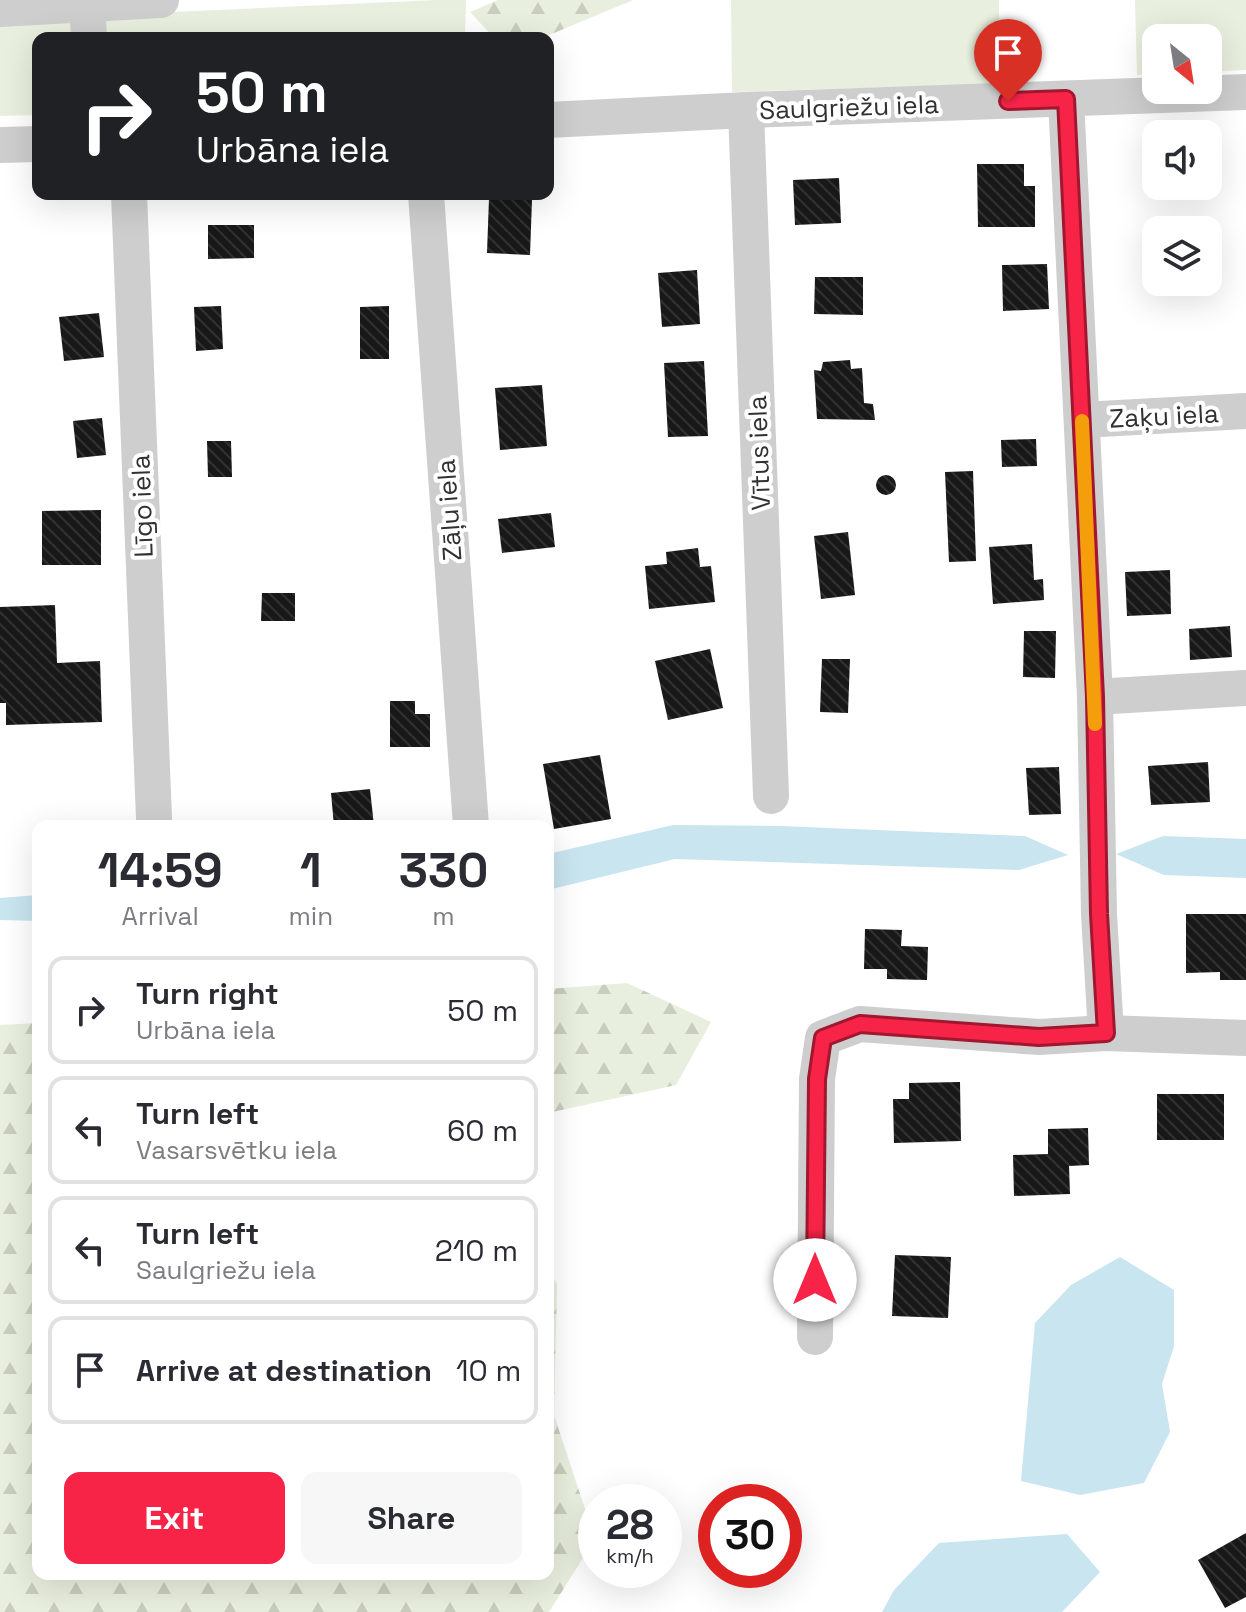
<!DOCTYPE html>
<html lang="en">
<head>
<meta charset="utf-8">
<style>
	body { margin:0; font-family:"Space Grotesk",sans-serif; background:#f7f7f7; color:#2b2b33; height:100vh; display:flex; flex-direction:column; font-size:30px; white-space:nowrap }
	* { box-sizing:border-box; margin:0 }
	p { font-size:26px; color:#7c7c81 }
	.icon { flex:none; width:44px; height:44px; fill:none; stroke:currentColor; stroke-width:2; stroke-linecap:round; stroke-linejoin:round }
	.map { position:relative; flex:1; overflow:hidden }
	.details { position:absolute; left:32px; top:820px; width:522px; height:760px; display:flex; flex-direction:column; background:#fff; border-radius:16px; box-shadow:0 8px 32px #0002 }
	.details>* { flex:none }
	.hud { position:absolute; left:32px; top:32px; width:522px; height:168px; border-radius:16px; box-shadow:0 8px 32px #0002; background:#202124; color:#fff; overflow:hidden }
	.needle { width:52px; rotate:150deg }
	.tools { position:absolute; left:1142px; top:24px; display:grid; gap:16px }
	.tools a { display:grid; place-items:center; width:80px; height:80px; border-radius:16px; background:#fff; box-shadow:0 8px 32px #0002; font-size:40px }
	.speed { position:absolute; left:578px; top:1484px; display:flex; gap:16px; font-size:40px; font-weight:700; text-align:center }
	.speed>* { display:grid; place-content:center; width:104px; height:104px; border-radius:50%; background:#fff; box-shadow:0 8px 32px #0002; line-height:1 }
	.speed small { font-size:20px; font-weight:400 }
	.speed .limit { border:12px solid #d22; background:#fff; color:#111 }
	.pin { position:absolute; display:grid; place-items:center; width:68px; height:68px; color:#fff; margin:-82px -34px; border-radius:50% 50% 50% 0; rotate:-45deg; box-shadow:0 0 8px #0007 }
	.pin .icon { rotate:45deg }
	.me { position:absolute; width:88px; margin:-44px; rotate:0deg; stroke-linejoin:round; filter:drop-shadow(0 0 6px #0008) }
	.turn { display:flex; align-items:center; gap:28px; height:168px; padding:0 32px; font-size:36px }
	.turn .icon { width:104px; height:104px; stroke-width:2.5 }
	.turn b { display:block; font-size:56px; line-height:68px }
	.eta { display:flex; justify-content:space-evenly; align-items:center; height:136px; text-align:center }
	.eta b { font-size:48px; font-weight:600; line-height:56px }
	.button { display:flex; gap:16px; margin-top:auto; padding:16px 32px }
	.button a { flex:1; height:92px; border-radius:16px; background:#f72448; color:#fff; font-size:32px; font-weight:600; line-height:92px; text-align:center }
	.button a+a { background:#f7f7f7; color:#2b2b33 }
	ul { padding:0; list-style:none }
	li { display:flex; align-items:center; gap:24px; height:108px; margin:0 16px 12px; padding:0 16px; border:4px solid #e1e1e2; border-radius:16px }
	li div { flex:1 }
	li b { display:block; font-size:30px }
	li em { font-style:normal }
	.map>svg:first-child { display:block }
	.green { fill:#e9efde }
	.forest { fill:url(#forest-firs) }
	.water { fill:#c9e5f0 }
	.building { fill:url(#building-back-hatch) }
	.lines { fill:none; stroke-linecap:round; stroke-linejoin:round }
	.minor { stroke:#cecece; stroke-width:36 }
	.route-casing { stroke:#a1172f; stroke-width:20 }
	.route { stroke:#f72448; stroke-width:14 }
	.slow { stroke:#f59e0b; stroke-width:14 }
	.labels { text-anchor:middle; stroke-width:8; stroke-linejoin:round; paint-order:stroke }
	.street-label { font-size:26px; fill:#313131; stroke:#fff }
</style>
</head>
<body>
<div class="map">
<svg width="1246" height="1612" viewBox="0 0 1246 1612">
	<defs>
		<pattern id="forest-firs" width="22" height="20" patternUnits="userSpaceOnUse" patternTransform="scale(2)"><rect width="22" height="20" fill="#e9efde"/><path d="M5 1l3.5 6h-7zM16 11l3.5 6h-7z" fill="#c8cdbf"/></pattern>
		<pattern id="building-back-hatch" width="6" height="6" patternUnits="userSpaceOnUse" patternTransform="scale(2)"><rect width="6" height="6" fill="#181818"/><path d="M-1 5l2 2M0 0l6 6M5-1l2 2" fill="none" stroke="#313131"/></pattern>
	</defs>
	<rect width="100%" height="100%" fill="#fff"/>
	<g class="green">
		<path d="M436,0H466L465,38H104V15Z"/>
		<path d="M731,0H999L1000,84L732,92Z"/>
		<path d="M1135,0H1246V70L1208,72V38H1156V74L1137,75Z"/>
		<path d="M73,21V38H38V115L0,116V23Z"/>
	</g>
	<g class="forest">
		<path d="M498,0H633L542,38H494L470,12Z"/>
		<path d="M627,983L711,1022L676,1085L548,1113V989Z"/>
		<path d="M38,1023V1574H548V1268L557,1284L554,1415L595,1539L549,1612H0V1025Z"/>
	</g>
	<g class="water">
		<path d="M673,825L780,826L1025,836L1068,855L1019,870L675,859L548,890V854Z"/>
		<path d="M1163,836L1246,839V878L1164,875L1116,854Z"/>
		<path d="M38,895V921L0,920V898Z"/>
		<path d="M1120,1257L1174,1290V1346L1162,1384L1170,1432L1144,1483L1080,1495L1021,1481L1035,1323L1071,1285Z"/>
		<path d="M1067,1534L1100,1572L1062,1612H882L894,1590L939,1543Z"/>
	</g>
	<g class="building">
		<path d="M977,164H1024V186H1035V227H978Z"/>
		<path d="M839,178L841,223L795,225L793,180Z"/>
		<path d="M489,198L532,200L530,255L487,253Z"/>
		<path d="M208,225H254V258L208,259Z"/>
		<path d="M1047,264L1049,309L1003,311L1002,265Z"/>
		<path d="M697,270L700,324L662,327L658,273Z"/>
		<path d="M815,277H863V315L814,314Z"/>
		<path d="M221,306L223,349L196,351L194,307Z"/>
		<path d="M389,306V359H360V307Z"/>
		<path d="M99,313L104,357L64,361L59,317Z"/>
		<path d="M850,360L851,369L862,368L864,403L873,404L875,420L817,419L814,370L821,371L823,362Z"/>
		<path d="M704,361L708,436L668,437L664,363Z"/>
		<path d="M542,385L547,446L500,450L495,388Z"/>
		<path d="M102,418L106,455L77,458L73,421Z"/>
		<path d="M1036,439L1037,466L1002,467L1001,440Z"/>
		<path d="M207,441H231L232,477H208Z"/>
		<path d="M973,471L976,561L949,562L945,472Z"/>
		<circle cx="886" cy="485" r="10"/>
		<path d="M101,510V565H42V511Z"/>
		<path d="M551,513L555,547L502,553L498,519Z"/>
		<path d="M848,532L855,595L821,599L814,536Z"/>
		<path d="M1032,544L1034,580L1043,579L1044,600L993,604L989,547Z"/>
		<path d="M698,548L700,567L711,566L715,602L649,609L645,566L667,564L666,552Z"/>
		<path d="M1170,570L1171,614L1127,616L1125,572Z"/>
		<path d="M262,593H295V621H261Z"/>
		<path d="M55,605L57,663L100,661L102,722L6,725V703H0V607Z"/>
		<path d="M1230,626L1232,657L1190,660L1189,629Z"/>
		<path d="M1024,631H1056L1055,678L1023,677Z"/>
		<path d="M710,649L723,708L668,720L655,661Z"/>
		<path d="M822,659H850L848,713L820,712Z"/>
		<path d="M390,701H415V714H430V747H390Z"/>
		<path d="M600,755L611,819L554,829L543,764Z"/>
		<path d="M1208,762L1210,802L1151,805L1148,766Z"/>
		<path d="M1059,767L1061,814L1029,815L1026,768Z"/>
		<path d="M370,789L374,826H334L331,793Z"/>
		<path d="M1186,914H1246V980H1220V972L1186,973Z"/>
		<path d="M865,929L902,930L901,946L928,947L927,980L887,979V969H864Z"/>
		<path d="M960,1082L961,1141L894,1143L893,1099H909V1083Z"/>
		<rect x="1157" y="1094" width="67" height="46"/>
		<path d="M1088,1128L1089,1165L1069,1166L1070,1194L1014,1196L1013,1155L1048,1154V1129Z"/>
		<path d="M895,1255L951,1257L948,1318L892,1316Z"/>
		<path d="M1246,1533V1597L1225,1608L1198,1560Z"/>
	</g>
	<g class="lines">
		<g class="minor">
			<path d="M87,0L89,38"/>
			<path d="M0,9L161,0"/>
			<path d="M1066,99L1095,697L1099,914L1106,1033"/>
			<path d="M746,110L771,796"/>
			<path d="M548,120L746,110L1246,92"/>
			<path d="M0,145L38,144"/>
			<path d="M129,194L154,818"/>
			<path d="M426,194L471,826"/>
			<path d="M1082,420L1246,411"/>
			<path d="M1095,697L1246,688"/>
			<path d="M815,1337L817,1079L823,1038L860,1024L1039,1037L1106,1033L1246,1038"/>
		</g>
	</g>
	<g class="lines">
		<defs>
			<path id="route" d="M815,1280L817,1079L823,1038L860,1024L1039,1037L1106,1033L1099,914L1095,697L1066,99L1008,101"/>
		</defs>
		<use href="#route" class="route-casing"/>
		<use href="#route" class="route"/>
		<path class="slow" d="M1082,421L1095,724"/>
	</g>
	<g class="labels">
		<g class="street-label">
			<text transform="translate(849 107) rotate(-2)" y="9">Saulgriežu iela</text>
			<text transform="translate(1164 416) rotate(-3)" y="9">Zaķu iela</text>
			<text transform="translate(759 453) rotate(-92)" y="9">Vītus iela</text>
			<text transform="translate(142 506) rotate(-92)" y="9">Līgo iela</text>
			<text transform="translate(449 510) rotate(-94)" y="9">Zāļu iela</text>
		</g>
	</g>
</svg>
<div class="tools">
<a><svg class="needle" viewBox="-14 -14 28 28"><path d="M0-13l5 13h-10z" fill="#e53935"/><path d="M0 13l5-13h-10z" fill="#7c7c81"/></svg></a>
<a><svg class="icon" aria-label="sound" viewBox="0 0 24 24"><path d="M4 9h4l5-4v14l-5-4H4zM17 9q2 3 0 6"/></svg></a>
<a><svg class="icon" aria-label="layers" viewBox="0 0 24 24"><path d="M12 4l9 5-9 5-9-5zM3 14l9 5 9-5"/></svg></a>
</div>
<div class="speed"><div>28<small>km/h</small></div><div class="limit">30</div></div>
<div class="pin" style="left:1008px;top:101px;background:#d93025"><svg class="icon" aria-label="arrive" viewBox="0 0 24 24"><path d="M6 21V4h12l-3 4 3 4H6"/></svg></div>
<svg class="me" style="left:815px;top:1280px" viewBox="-20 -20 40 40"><circle r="19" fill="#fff"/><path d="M0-13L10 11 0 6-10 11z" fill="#f72448"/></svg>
<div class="hud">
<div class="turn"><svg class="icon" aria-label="right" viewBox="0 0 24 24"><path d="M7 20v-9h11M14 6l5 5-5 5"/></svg><div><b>50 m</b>Urbāna iela</div></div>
</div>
<section class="details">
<div class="eta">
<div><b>14:59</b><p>Arrival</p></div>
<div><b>1</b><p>min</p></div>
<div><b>330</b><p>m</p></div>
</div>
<ul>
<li><svg class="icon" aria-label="right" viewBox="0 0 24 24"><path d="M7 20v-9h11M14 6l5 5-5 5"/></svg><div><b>Turn right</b><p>Urbāna iela</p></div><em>50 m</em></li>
<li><svg class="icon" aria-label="left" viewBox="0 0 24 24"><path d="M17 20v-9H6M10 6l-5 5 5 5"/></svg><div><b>Turn left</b><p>Vasarsvētku iela</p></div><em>60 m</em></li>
<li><svg class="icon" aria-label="left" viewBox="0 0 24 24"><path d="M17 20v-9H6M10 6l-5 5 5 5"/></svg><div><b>Turn left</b><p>Saulgriežu iela</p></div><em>210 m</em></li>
<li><svg class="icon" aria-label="arrive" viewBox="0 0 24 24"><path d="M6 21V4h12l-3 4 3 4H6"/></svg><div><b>Arrive at destination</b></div><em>10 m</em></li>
</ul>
<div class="button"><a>Exit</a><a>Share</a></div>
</section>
</div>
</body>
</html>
